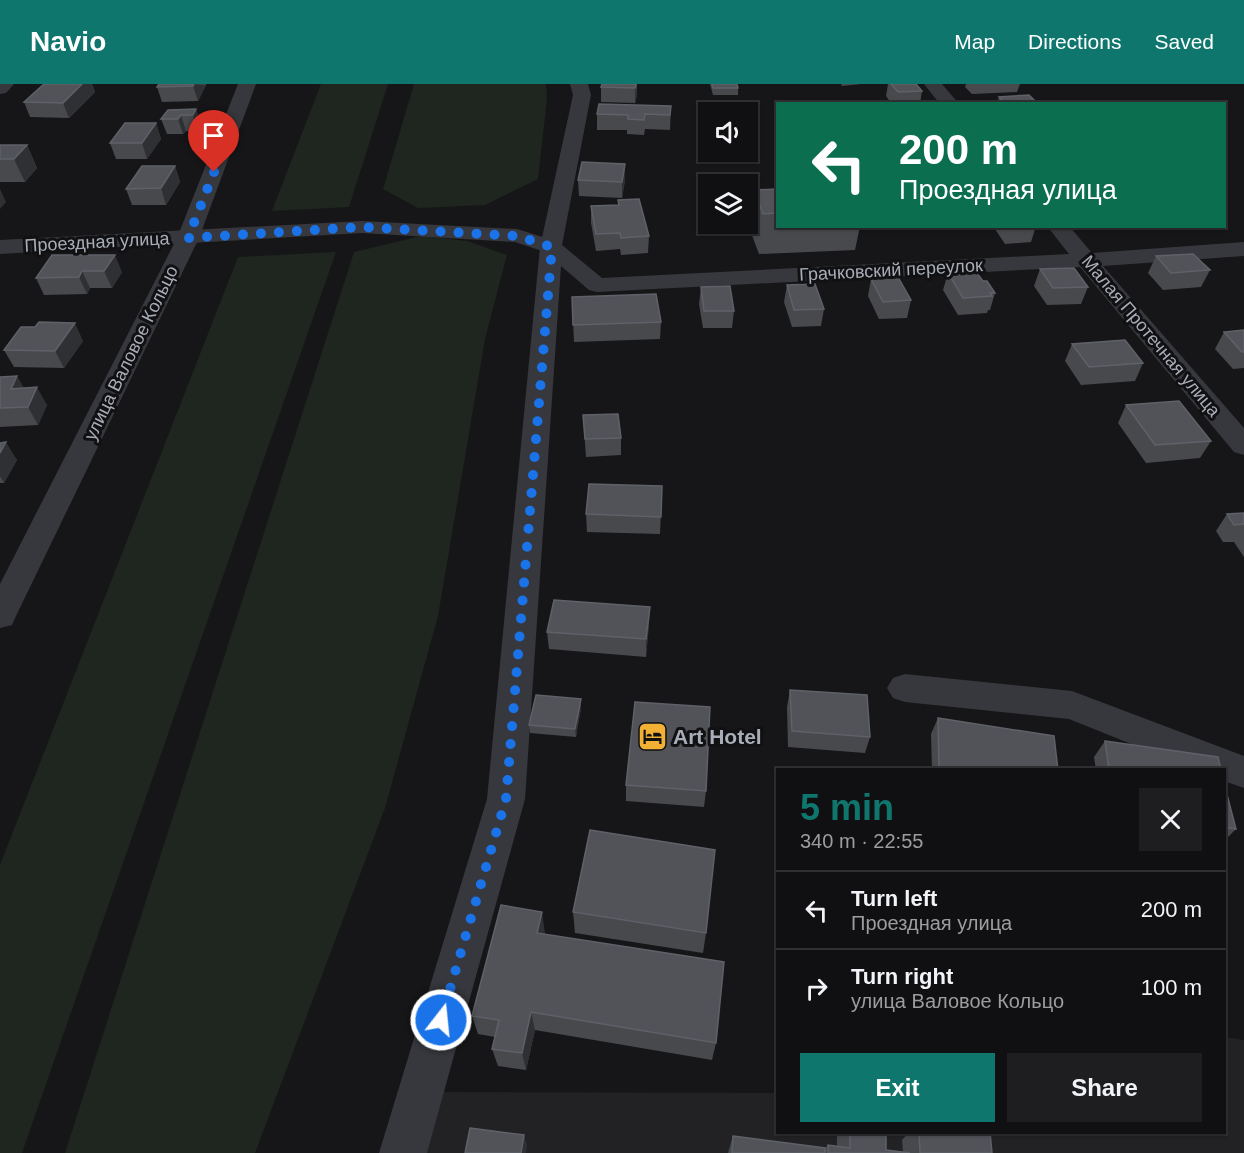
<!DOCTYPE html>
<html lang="en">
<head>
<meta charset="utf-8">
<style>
	body { margin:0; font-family:Arial,sans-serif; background:#1e1e20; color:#f1f3f6; height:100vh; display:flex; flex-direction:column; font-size:22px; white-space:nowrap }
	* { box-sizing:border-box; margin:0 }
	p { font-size:20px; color:#9c9d9f }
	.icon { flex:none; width:33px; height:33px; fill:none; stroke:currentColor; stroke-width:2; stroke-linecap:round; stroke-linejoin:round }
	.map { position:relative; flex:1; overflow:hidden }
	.panel { position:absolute; left:776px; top:684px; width:450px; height:366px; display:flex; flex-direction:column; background:#101012; border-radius:0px; box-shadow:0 2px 4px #0004,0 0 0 2px #303032 }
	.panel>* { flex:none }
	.top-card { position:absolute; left:776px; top:18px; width:450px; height:126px; border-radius:0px; box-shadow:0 2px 4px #0004,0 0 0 2px #303032; background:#0b6e4f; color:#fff; overflow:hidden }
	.fabs { position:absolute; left:698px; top:18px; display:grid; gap:12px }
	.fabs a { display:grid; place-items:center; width:60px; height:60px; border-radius:0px; background:#101012; box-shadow:0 2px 4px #0004,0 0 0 2px #303032; font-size:30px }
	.pin { position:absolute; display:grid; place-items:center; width:51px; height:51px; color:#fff; margin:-62px -26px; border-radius:50% 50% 50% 0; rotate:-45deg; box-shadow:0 0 6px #0007 }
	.pin .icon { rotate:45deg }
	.me { position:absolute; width:66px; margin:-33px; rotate:16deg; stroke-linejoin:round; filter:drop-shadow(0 0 4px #0008) }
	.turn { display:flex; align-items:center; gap:21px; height:126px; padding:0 24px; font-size:27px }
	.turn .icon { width:78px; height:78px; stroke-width:2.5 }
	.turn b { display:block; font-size:42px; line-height:51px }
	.round { display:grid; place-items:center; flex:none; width:63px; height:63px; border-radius:0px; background:#1e1e20 }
	.overview { display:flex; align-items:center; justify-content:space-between; height:102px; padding:0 24px }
	h1 { font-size:36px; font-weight:700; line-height:45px; color:#0f766e }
	.primary-button { display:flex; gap:12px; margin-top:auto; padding:12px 24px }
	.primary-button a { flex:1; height:69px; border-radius:0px; background:#0f766e; color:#fff; font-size:24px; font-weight:700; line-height:69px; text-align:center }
	.primary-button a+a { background:#1e1e20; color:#f1f3f6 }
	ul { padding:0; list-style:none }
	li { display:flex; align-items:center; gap:18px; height:78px; padding:0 24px; border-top:2px solid #303032 }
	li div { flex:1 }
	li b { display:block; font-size:22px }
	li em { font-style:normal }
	header { display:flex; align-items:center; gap:36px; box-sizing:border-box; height:84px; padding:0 30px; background:#0f766e; color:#fff }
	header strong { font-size:28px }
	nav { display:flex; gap:33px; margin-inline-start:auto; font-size:21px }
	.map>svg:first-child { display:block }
	.built { fill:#222225 }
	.green { fill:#1e261f }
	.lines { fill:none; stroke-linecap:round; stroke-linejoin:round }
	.minor { fill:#37383d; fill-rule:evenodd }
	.tertiary { fill:#37383d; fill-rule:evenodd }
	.wall { fill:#47494d }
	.shaded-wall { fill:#2f3033 }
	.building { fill:#525359; stroke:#5f6168; stroke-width:1.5 }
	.route { stroke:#1a73e8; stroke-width:10; stroke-dasharray:0 18 }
	.labels { text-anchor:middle; stroke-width:6; stroke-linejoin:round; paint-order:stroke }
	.far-street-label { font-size:18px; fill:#a8adb8; stroke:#111113 }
	.poi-label { font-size:21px; font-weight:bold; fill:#a8adb8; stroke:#111113; text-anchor:start }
</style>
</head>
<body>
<header>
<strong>Navio</strong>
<nav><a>Map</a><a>Directions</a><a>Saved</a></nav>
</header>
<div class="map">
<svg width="1244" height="1069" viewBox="0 0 1244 1069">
	<rect width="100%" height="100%" fill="#161618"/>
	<path class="built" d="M1224,953L1244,956V1069H410L427,1008L777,1009V1048H1224Z"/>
	<g class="green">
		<path d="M321,0H388L349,123L272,127Z"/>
		<path d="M414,0H546L547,15L538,95L485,121L418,124L383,105Z"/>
		<path d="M421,152L467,157L507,171L485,255L438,532L385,724L255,1069H65L354,168Z"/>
		<path d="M336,168L22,1069H0V781L238,173Z"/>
	</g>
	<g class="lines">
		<g class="minor">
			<path d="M0,0H14L6,9L0,10Z"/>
			<path d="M238,0H256L199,154L16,532L12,541L0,544V500L177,154Z"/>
			<path d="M570,0H588L591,11L562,161L602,194L1069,170L1047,142H1069L1092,169L1244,158V172L1103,182L1244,344V371L1234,368L1080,183L597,208L589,206L561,182L525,715L427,1069H379L487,715L540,163L573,11Z"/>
			<path d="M924,0H942L959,20H940Z"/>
			<path d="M905,590L1072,607L1244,672V704L1224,697V686H1196L1069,635L905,618L893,614L887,604L893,594Z"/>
		</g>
		<path class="tertiary" d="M362,137L517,145L559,158L562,163L559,168L551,170L515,158L362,149L0,170V156Z"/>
	</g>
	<g class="wall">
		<path d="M44,0H92L95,8L69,34L30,33L24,18Z"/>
		<path d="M159,0H206V1L198,17L162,18L157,3Z"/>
		<path d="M637,0V11L635,19L601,18V3Z"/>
		<path d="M710,0H737L738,4V11H713Z"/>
		<path d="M841,0H861L842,2Z"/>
		<path d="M888,0H916L922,7L920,20H892L886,12Z"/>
		<path d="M966,0H1020L1017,8L972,10L965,3Z"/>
		<path d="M999,13L1038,20H997Z"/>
		<path d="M671,22L670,46L645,45L644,51L627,50V46H597V30Z"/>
		<path d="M196,25L201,41L198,47H186L183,50H167L161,35Z"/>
		<path d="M156,39L161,55L147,75H116L110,59Z"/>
		<path d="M0,61H27L37,84L25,98H0Z"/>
		<path d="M625,80V96L622,114L579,112L578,96Z"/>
		<path d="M175,82L180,98L166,121H132L126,105Z"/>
		<path d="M777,105V142H860L855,166L759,170L750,146L754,106Z"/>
		<path d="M618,116L649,152L648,169L621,171L620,165L596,167L591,139V122L618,121Z"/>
		<path d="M993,142H1036L1031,158L1005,160Z"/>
		<path d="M52,171L122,188L112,204H90L87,210L44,211L36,194Z"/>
		<path d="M1156,172L1210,186L1201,203L1163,206L1148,189Z"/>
		<path d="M1040,185L1088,203L1081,220L1047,221L1034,202Z"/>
		<path d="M948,189L983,197L995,209L990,226H988L987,229L958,231L943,206Z"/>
		<path d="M871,195L911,216L907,234L879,235L868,212Z"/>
		<path d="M787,201L824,225L821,242L792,243L784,218Z"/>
		<path d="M701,203L734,227L732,244H703L699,220Z"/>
		<path d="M572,213L661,238L660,255L574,258Z"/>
		<path d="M1244,246V284L1233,285L1215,265L1224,248Z"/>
		<path d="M83,257L64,284L14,283L4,266Z"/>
		<path d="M1072,260L1143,279L1135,297L1081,301L1065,277Z"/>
		<path d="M0,293L24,304L47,321L38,341L0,343Z"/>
		<path d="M1126,321L1211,357L1200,374L1146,379L1118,339Z"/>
		<path d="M583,331L621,354V371L586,373Z"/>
		<path d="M0,359L17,376L4,399H0Z"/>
		<path d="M662,402L660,450L587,448L586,430Z"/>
		<path d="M1244,429V473L1234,458H1223L1216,447L1227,430Z"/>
		<path d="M649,540L646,573L549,565L547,548Z"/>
		<path d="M790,606L870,653L865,669L788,663L787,623Z"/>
		<path d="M581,615V624L576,653L530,649L529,641Z"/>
		<path d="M938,634L1058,686H932L931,650Z"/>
		<path d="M1105,657L1221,686H1096L1094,673Z"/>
		<path d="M1224,699L1236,745L1224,757Z"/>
		<path d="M626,701L706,707L704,723L626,717Z"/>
		<path d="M573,828L706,849L703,869L575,849Z"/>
		<path d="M545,849V850L716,959L712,976L535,946L526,986L498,982L492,965L495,953L478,950L472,932Z"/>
		<path d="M839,1048H886V1066L903,1068L902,1056L909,1048H990L992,1069H728L733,1052L825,1064L828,1061L837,1062V1051Z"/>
	</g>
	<g class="shaded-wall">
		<path d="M82,0H92L95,8L69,34L63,19Z"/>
		<path d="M194,0L206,1L198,17L193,2Z"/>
		<path d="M636,0L637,11L635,19V4Z"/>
		<path d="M196,25L201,41L198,47L193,31Z"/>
		<path d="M181,31L186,47L183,50L178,35Z"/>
		<path d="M156,39L161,55L147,75L142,59Z"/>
		<path d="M27,61L37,84L25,98L14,75Z"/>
		<path d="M625,80V96L622,114V98Z"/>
		<path d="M175,82L180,98L166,121L161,104Z"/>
		<path d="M0,105L6,118L0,125Z"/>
		<path d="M115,171L122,188L112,204L104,187Z"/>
		<path d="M82,187L90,204L87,210L79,193Z"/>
		<path d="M75,239L83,257L64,284L55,267Z"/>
		<path d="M17,292L27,309L11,305Z"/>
		<path d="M37,303L47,321L38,341L28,323Z"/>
		<path d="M6,358L17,376L4,399L0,392V369Z"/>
		<path d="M650,523L649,540L646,573V555Z"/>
		<path d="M581,615V624L576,653L575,645Z"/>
		<path d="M542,828L545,849L540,869L537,849Z"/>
		<path d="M531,928L535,946L526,986L522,969Z"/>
		<path d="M524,1051L527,1061L526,1069H521Z"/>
	</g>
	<g class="building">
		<path d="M44,0H82L63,19L24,18Z"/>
		<path d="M159,0H194L193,2L157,3Z"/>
		<path d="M602,0H636L635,4L601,3Z"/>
		<path d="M712,0H737L738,4H713Z"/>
		<path d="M891,0H916L922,7L898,8Z"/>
		<path d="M1029,11L1038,20H1005L999,13Z"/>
		<path d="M599,20L671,22L670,31L645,30L644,36L628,35V31L597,30Z"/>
		<path d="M196,25L193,31H181L178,35H161L168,26Z"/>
		<path d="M125,39H156L142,59H110Z"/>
		<path d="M0,61H27L14,75H0Z"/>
		<path d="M582,78L625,80L622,98L578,96Z"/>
		<path d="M142,82H175L161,104L126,105Z"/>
		<path d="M777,105V129L763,130L754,106Z"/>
		<path d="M639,115L649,152L621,154L620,149L596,150L591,122L619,121L618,116Z"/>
		<path d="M1193,170L1210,186L1171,189L1156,172Z"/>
		<path d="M52,171H115L104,187H82L79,193L36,194Z"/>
		<path d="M1074,184L1088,203L1053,204L1040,185Z"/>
		<path d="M976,188L983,197H987L995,209H990L992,212L963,214L948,189Z"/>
		<path d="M898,193L911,216L883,218L871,195Z"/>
		<path d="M815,200L824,225L794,226L787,201Z"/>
		<path d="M730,202L734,227H704L701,203Z"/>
		<path d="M656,210L661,238L573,241L572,213Z"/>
		<path d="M39,238L75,239L55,267L4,266L21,243H35Z"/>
		<path d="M1244,246V268H1242L1224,248Z"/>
		<path d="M1125,256L1143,279L1089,283L1072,260Z"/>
		<path d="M17,292L11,305L37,303L28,323L0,324V293Z"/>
		<path d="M1179,317L1211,357L1155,361L1126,321Z"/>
		<path d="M618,330L621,354L585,355L583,331Z"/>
		<path d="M6,358L0,369V359Z"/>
		<path d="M589,400L662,402L661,433L586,430Z"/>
		<path d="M1244,429V440L1234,441L1227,430Z"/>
		<path d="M554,516L650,523L646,555L547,548Z"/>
		<path d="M790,606L867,611L870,653L792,647Z"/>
		<path d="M536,611L581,615L575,645L529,641Z"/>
		<path d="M635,618L710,623L706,707L626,701Z"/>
		<path d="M938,634L1054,652L1058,686H939Z"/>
		<path d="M1105,657L1218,673L1221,686H1109Z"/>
		<path d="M1224,699L1236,745L1224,743Z"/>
		<path d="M590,746L715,766L706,849L573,828Z"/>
		<path d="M501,821L542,828L537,849L724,878L716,959L531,928L522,969L492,965L499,936L472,932Z"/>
		<path d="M470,1044L524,1051L521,1069H465Z"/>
		<path d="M850,1048H886V1066L910,1069H828V1061L850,1064Z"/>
		<path d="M919,1048H990L992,1069H920Z"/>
		<path d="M733,1052L825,1064V1069H732Z"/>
	</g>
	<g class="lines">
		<path class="route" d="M214,88L188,154L362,143L517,152L552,163L506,715L441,936"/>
	</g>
	<defs>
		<symbol id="hotel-square" viewBox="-11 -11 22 22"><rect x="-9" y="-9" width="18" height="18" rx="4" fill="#f2b134" stroke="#111113"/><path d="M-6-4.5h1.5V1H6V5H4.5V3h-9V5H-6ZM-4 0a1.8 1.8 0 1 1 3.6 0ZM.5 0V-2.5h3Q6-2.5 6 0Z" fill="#111"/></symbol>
	</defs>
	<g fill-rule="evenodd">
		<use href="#hotel-square" x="636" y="636" width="33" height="33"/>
	</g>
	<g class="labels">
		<g class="far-street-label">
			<text transform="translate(97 158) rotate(-3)" y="6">Проездная улица</text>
			<text transform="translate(891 186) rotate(-3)" y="6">Грачковский переулок</text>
			<text transform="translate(1151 252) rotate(50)" y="6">Малая Протечная улица</text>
			<text transform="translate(131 269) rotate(-64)" y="6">улица Валовое Кольцо</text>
		</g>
		<g class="poi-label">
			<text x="673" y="660">Art Hotel</text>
		</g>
	</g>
</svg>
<div class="fabs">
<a><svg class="icon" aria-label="sound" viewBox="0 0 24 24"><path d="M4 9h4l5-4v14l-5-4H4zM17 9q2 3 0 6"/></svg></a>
<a><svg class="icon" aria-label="layers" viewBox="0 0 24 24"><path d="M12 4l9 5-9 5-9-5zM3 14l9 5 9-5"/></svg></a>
</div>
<div class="pin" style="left:214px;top:88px;background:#d93025"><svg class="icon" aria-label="arrive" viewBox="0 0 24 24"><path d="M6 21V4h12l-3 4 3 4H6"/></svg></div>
<svg class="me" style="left:441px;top:936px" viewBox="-20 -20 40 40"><circle r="17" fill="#1a73e8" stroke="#fff" stroke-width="3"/><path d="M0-11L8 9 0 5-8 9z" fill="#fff"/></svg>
<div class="top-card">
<div class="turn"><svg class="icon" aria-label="left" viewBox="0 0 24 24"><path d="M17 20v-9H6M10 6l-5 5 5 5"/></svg><div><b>200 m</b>Проездная улица</div></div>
</div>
<section class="panel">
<div class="overview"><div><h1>5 min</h1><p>340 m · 22:55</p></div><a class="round"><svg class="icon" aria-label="close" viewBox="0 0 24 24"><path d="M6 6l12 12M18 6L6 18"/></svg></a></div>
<ul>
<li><svg class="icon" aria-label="left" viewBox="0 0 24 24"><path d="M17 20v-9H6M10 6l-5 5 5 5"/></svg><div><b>Turn left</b><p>Проездная улица</p></div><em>200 m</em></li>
<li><svg class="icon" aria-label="right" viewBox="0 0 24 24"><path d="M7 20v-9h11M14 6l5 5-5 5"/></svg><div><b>Turn right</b><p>улица Валовое Кольцо</p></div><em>100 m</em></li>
</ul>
<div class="primary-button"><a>Exit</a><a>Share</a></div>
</section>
</div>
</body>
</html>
